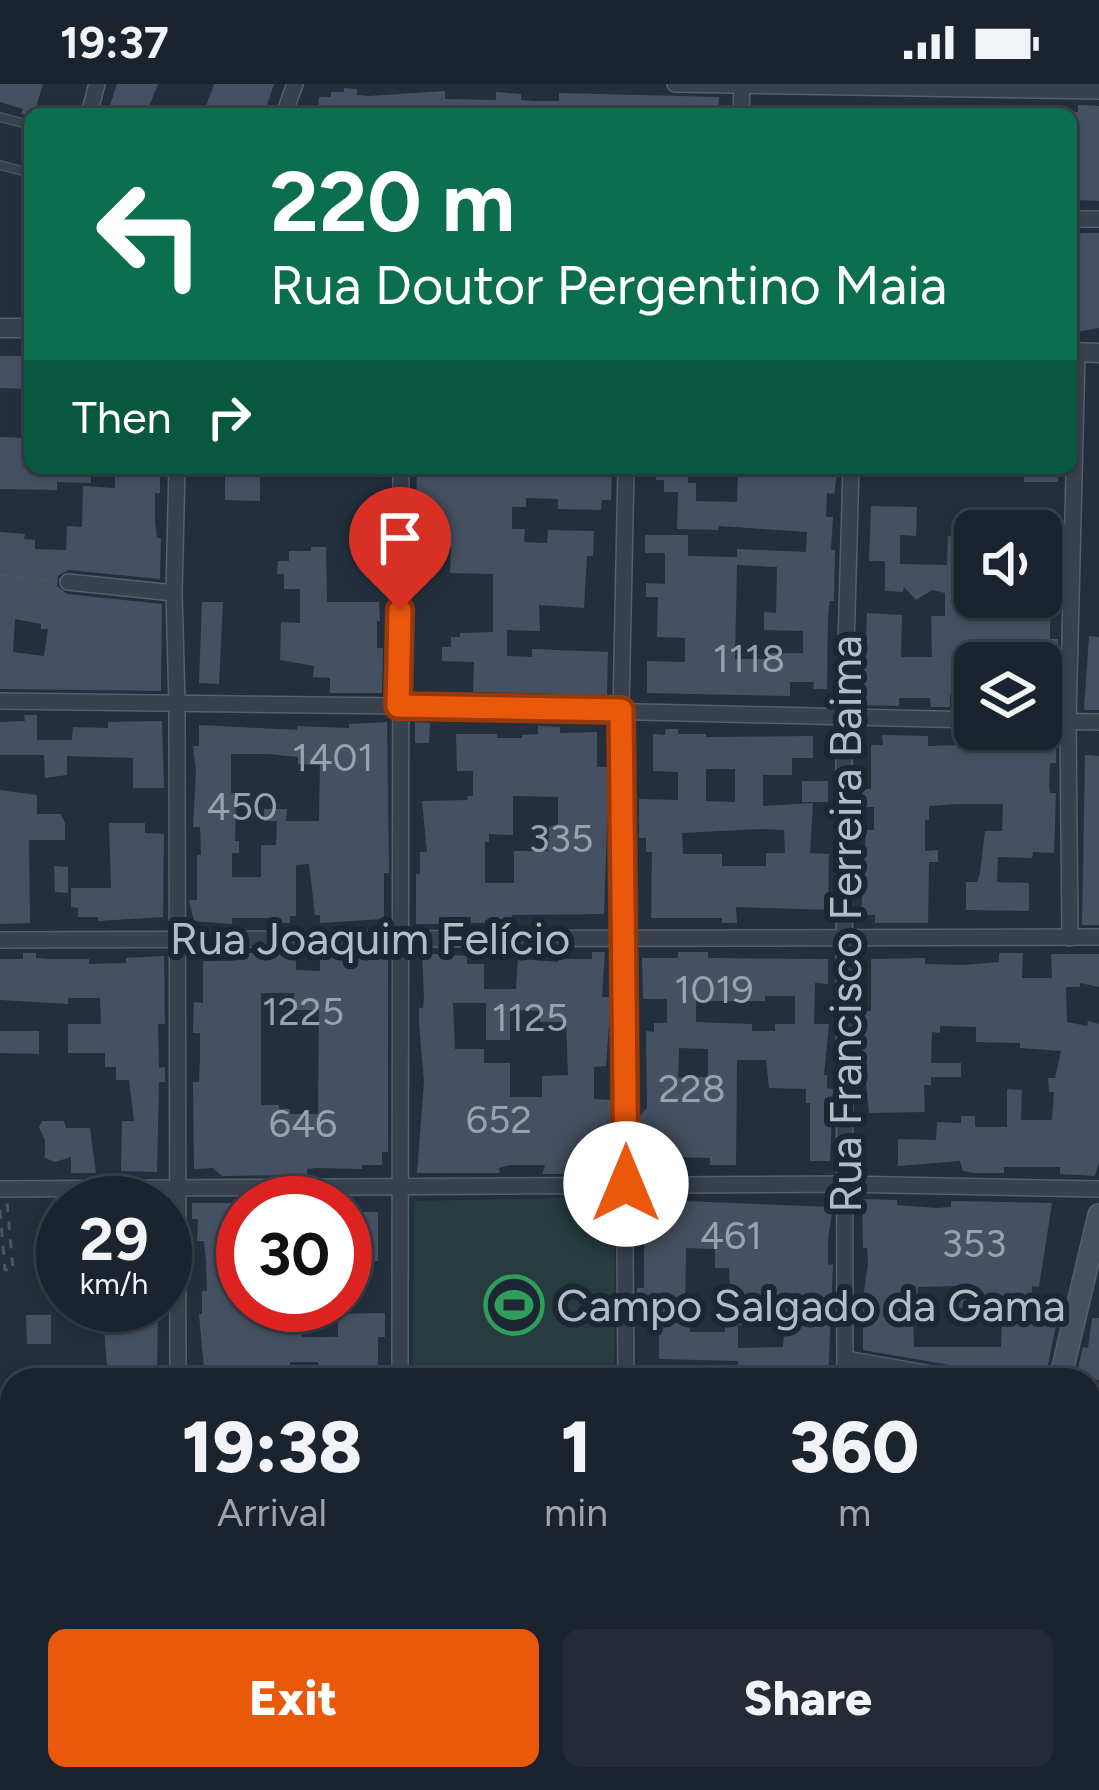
<!DOCTYPE html>
<html lang="en">
<head>
<meta charset="utf-8">
<style>
	body { margin:0; font-family:Figtree,sans-serif; background:#242b36; color:#f1f3f6; height:100vh; display:flex; flex-direction:column; font-size:45px; white-space:nowrap }
	* { box-sizing:border-box; margin:0 }
	p { font-size:39px; color:#a0a4aa }
	.icon { flex:none; width:66px; height:66px; fill:none; stroke:currentColor; stroke-width:2; stroke-linecap:round; stroke-linejoin:round }
	.map { position:relative; flex:1; overflow:hidden }
	.sheet { position:absolute; left:0px; top:1284px; width:1101px; height:423px; display:flex; flex-direction:column; background:#1b232e; border-radius:36px 36px 0 0; box-shadow:0 3px 9px #0004,0 0 0 3px #39404a }
	.sheet>* { flex:none }
	.guide { position:absolute; left:24px; top:24px; width:1053px; height:366px; border-radius:18px; box-shadow:0 3px 9px #0004,0 0 0 3px #39404a; background:#0b6e4f; color:#fff; overflow:hidden }
	.buttons { position:absolute; left:954px; top:426px; display:grid; gap:24px }
	.buttons a { display:grid; place-items:center; width:108px; height:108px; border-radius:18px; background:#1b232e; box-shadow:0 3px 9px #0004,0 0 0 3px #39404a; font-size:60px }
	.speed { position:absolute; left:36px; top:1092px; display:flex; gap:24px; font-size:60px; font-weight:700; text-align:center }
	.speed>* { display:grid; place-content:center; width:156px; height:156px; border-radius:50%; background:#1b232e; box-shadow:0 3px 9px #0004,0 0 0 3px #39404a; line-height:1 }
	.speed small { font-size:30px; font-weight:400 }
	.speed .limit { border:18px solid #d22; background:#fff; color:#111 }
	.pin { position:absolute; display:grid; place-items:center; width:102px; height:102px; color:#fff; margin:-123px -51px; border-radius:50% 50% 50% 0; rotate:-45deg; box-shadow:0 0 12px #0007 }
	.pin .icon { rotate:45deg }
	.me { position:absolute; width:132px; margin:-66px; rotate:0deg; stroke-linejoin:round; filter:drop-shadow(0 0 9px #0008) }
	.turn { display:flex; align-items:center; gap:42px; height:252px; padding:0 48px; font-size:54px }
	.turn .icon { width:156px; height:156px; stroke-width:2.5 }
	.turn b { display:block; font-size:84px; line-height:102px }
	.then { display:flex; align-items:center; height:114px; padding:0 48px; background:#0003; gap:24px; font-size:45px }
	.eta { display:flex; justify-content:space-evenly; align-items:center; height:204px; text-align:center }
	.eta b { font-size:72px; font-weight:800; line-height:84px }
	.button { display:flex; gap:24px; margin-top:auto; padding:24px 48px }
	.button a { flex:1; height:138px; border-radius:18px; background:#ea580c; color:#fff; font-size:48px; font-weight:800; line-height:138px; text-align:center }
	.button a+a { background:#242b36; color:#f1f3f6 }
	.status { display:flex; justify-content:space-between; align-items:center; height:84px; padding:0 60px; background:#1b232e; direction:ltr }
	.status svg { height:33px; fill:currentColor }
	.map>svg:first-child { display:block }
	.green { fill:#263c3f }
	.building { fill:#455162; fill-rule:evenodd }
	.lines { fill:none; stroke-linecap:round; stroke-linejoin:round }
	.service-casing { stroke:#565f6c; stroke-width:10 }
	.minor-casing { stroke:#565f6c; stroke-width:18 }
	.tertiary-casing { stroke:#565f6c; stroke-width:21 }
	.secondary-casing { stroke:#565f6c; stroke-width:24 }
	.trunk-casing { stroke:#434c59; stroke-width:27 }
	.path { stroke:#44595c; stroke-width:3; stroke-dasharray:9 9; stroke-linecap:butt }
	.service { stroke:#38414e; stroke-width:8 }
	.minor { stroke:#38414e; stroke-width:15 }
	.tertiary { stroke:#38414e; stroke-width:18 }
	.secondary { stroke:#465061; stroke-width:21 }
	.trunk { stroke:#656462; stroke-width:24 }
	.secondary-bridge-casing { stroke:#565f6c; stroke-width:24; stroke-linecap:butt }
	.secondary-bridge { stroke:#465061; stroke-width:21 }
	.route-casing { stroke:#983908; stroke-width:30 }
	.route { stroke:#ea580c; stroke-width:21 }
	.labels { text-anchor:middle; stroke-width:12; stroke-linejoin:round; paint-order:stroke }
	.number-label { font-size:39px; fill:#98a1af }
	.street-label { font-size:45px; fill:#b4bcc9; stroke:#1d2633 }
	.poi-label { font-size:45px; fill:#b4bcc9; stroke:#1d2633; text-anchor:start }
</style>
</head>
<body>
<div class="status"><b>19:37</b><svg viewBox="0 0 49 12"><path d="M0 12V9h3v3zM5 12V6h3v6zM10 12V3h3v9zM15 12V0h3v12zM26 1h20v11H26zM47 4h2v5h-2z"/></svg></div>
<div class="map">
<svg width="1099" height="1706" viewBox="0 0 1099 1706">
	<rect width="100%" height="100%" fill="#242f3e"/>
	<path class="green" d="M598,1113L615,1147L614,1296H412L414,1117Z"/>
	<g class="building">
		<path d="M0,0H43L34,30H21L23,25L0,18Z"/>
		<path d="M117,0H158L146,30H107Z"/>
		<path d="M214,0H274L264,30H203Z"/>
		<path d="M344,4L357,5V11L369,12L445,7V15L496,16V8L521,10V16L534,17H559V9L719,13L718,30H318L319,13H331V8H344Z"/>
		<path d="M1078,21L1099,22V117L1076,116V107H1071V28H1078Z"/>
		<path d="M1082,149H1099V244L1071,249V154Z"/>
		<path d="M0,272H30V305L0,304Z"/>
		<path d="M0,353L30,354V384H83L91,386V399L57,398V406L0,405Z"/>
		<path d="M417,384H612L611,416H602L601,426L558,425V415L526,414V423H512V445H525L524,458L547,459L548,446L594,447L593,472H587L584,524L539,521L540,547L507,546V572L532,573V565L608,568L607,611L473,608L474,578L442,577V563H451V553H460V549L493,548V490L450,489L451,463L415,462Z"/>
		<path d="M656,384H688V399H696V417L737,418L738,384H838L834,410L827,409L826,433H833L831,466H835L834,517H830L828,530L827,605H813L814,598H790V612L647,609V577L685,578V554L657,553L658,513H646V499L665,500V469H645V451H688V472L737,473V465L806,468L807,448L719,442L718,446L677,445L678,408H664V396H656ZM737,481L777,483L776,529L764,528V546L803,547V569H768V575H735Z"/>
		<path d="M1025,384H1059L1058,398H1024Z"/>
		<path d="M225,390L260,391V417L225,416Z"/>
		<path d="M115,391L160,392V409H155V438L157,454H161L160,495L68,486L58,492L57,502L67,510L162,520L161,607L0,605V448L25,450L24,455L35,456V465L66,466L67,442L82,443L83,402L115,404ZM15,535L41,540V545H48L44,572L13,568Z"/>
		<path d="M871,422L917,423L916,452L900,451V480L947,481L948,452L961,453L960,479H975V513H1041V504H1054L1050,542V555H1058L1056,625H1042L1043,579H975V613L950,611V623H931L930,614H899V622L859,621L861,552H866L867,529L902,531L901,573H932L931,532H945V509L932,506L916,516L904,503L903,508L885,507V477H869Z"/>
		<path d="M311,463H326L327,518H379L380,537H377V564H383L382,609H330V594L313,593L314,582L280,576L281,538L300,539V505H284V490H277L278,477H289V467H311Z"/>
		<path d="M202,518H223L219,600L199,599Z"/>
		<path d="M1089,552L1099,553V626H1084Z"/>
		<path d="M24,631H37V656H72L73,643L108,644V638L162,637L164,704H133V674L67,672V691L45,694L44,671H0V638L25,637Z"/>
		<path d="M387,638L389,789H384V835L320,839V831H315L309,780L296,781V832H290V839H272V834H232V840L194,837L189,816H197V771H201L200,743H193L196,687L193,662H199V641L297,646V642L349,644V640ZM231,670H268L298,673V680L320,681L319,737H286L287,725H264V737H277L276,761H261V793H232V769H239V757H235L236,709H231Z"/>
		<path d="M415,638L430,639L429,659H415Z"/>
		<path d="M538,642L560,643V649L597,648V683H609L604,830L512,831V835L485,836V839H471V833H439V840H416V790H420V768H427L422,717L468,716L467,712H473V687H457L456,650H497V654H522V651L538,650ZM513,712L558,713V740L549,743L548,767H514V799H485V758H489V750L513,751Z"/>
		<path d="M666,645H678V650H706V653L813,652V674H792V691H763V722L813,719L810,769L829,770L828,826L736,823L737,839H722V834H651L652,768H646V754H639V715L678,716V688L653,687V650L665,651ZM706,685H735V718L706,717ZM761,745L784,746L785,769H766V782H722V770H683L682,749Z"/>
		<path d="M882,651L928,652V662L969,661V657H985V664L1026,665V659L1056,661V679H1050L1049,703L1050,709H1056L1054,769L1033,768L1032,774L998,773L997,798L1029,799V827L966,826V798H977L980,789L985,747H1002L1003,720H958L929,722V736H925V767L938,766V778H929L928,839H875V831H861L866,746H874V723H861V705H871V661H883Z"/>
		<path d="M1085,671L1099,672V841H1082Z"/>
		<rect x="802" y="697" width="26" height="21"/>
		<path d="M0,706L37,711V730H61L65,739V756H29L30,839L0,840Z"/>
		<path d="M109,739H145V749L164,750L163,833L98,837V833H78V824L71,823V804H111Z"/>
		<path d="M54,782L68,783V809L55,808Z"/>
		<path d="M592,868H605L602,913H611L606,982L594,983V1015L612,1016L610,1076L581,1077L582,1085H576V1090H542L545,1081H510L499,1084L500,1089H417L424,998L419,939V924H423L424,913L422,869L467,872V880H484V905H516L518,875L558,878V875H592ZM453,919H486V956H510V925L540,927V938H566L568,991L542,992V1013H510V979H484V965H455Z"/>
		<path d="M678,868H708V874L828,875V900L815,899L814,940H829L824,991H827V1004L833,1005L830,1077H810V1019H806V1005L769,1004L766,976H737L736,1081H710V1074L671,1073L672,1085H640L639,1033L647,1024L646,947L654,948V939H667V915H643L642,874H678ZM765,912H795V940H775V947H752V940L696,938V917H765ZM679,964L708,965V993L678,994Z"/>
		<path d="M23,869H36V874L49,875H89V880L126,879V874L164,872L165,940H158L159,984L165,983V998H159L157,1088L121,1087L122,1037H134L129,996H116V983H105V969H68V940H101L100,914H68V920L0,916V875H23Z"/>
		<path d="M232,869H296V886L320,887V869H361V875H388V1068H382V1081H362V1085L316,1084L307,1085V1091L222,1092L213,1084L194,1085L193,998H199L200,974V949H193L194,918L203,919V877H232ZM261,909H294L293,926H319L318,1030H290V1025H279V1021H261Z"/>
		<path d="M999,869H1023L1022,894H1052L1051,870H1099V903L1080,899V903H1066L1067,938L1087,942L1088,937L1099,940V1078L1095,1092L1060,1090V1083H1004V1089H974L963,1087L960,1077L898,1082V1055L936,1056L937,1038L961,1039V1032H975V1043H1007V1005L1022,1006L1021,1036H1052L1054,1008H1049L1048,994H1055L1061,967L1020,964V959L976,958V943L940,942V949L932,948L931,979H961V993H931V1001H924L925,1028L869,1029L862,958L863,927H871V875L925,874V880L963,881L999,878Z"/>
		<path d="M0,947H39V970L0,969Z"/>
		<path d="M42,1037H64L66,1044H90L96,1089H71V1073L55,1078L45,1074V1057L39,1043Z"/>
		<path d="M862,1115L897,1116V1121L937,1124L951,1123V1117L1052,1119L1039,1203L1032,1202V1241H1056L1045,1296H977L967,1284L863,1266V1215L868,1179L867,1164H863ZM955,1202V1224H973L972,1239L1002,1240L1001,1263H914L913,1227H917L918,1203Z"/>
		<path d="M684,1117L833,1123L828,1154V1181L833,1180L828,1296H774V1288H738V1277L659,1275V1249H649V1222H640L637,1212V1204H644V1123H684ZM686,1164L715,1165V1184H729L730,1207H724L725,1248H690V1239H685ZM752,1238H785L783,1263L738,1264V1241H752Z"/>
		<path d="M192,1119H243V1230L302,1229V1253H338V1230L385,1229V1253H378V1296H335V1286H319L318,1278H290V1289L278,1288V1296L205,1295L199,1230H202V1207H207L206,1177L204,1157H197L198,1135H192Z"/>
		<rect x="345" y="1128" width="33" height="49"/>
		<path d="M114,1221H158L157,1296H108L103,1229L114,1230Z"/>
		<path d="M26,1231H51V1260H27Z"/>
		<path d="M1092,1234H1099V1296H1075L1083,1263L1088,1264Z"/>
	</g>
	<g class="lines">
		<defs>
			<g id="service">
				<path d="M0,33L30,41"/>
				<path d="M0,81L30,89"/>
			</g>
			<g id="minor">
				<path d="M675,0L1099,7"/>
				<path d="M89,30L97,0"/>
				<path d="M284,30L295,0"/>
				<path d="M741,30L742,3"/>
				<path d="M1071,135H1099"/>
				<path d="M177,384L174,509L177,619L178,1296"/>
				<path d="M68,498L174,509"/>
				<path d="M0,617L398,622L975,636"/>
				<path d="M1041,637L1099,638"/>
				<path d="M1070,854L1068,638L1077,269"/>
				<path d="M0,856L1099,853"/>
				<path d="M0,1105L842,1100L1099,1105"/>
				<path d="M846,1275L965,1296"/>
				<path d="M400,1296L401,384"/>
				<path d="M626,1296L621,626L626,384"/>
				<path d="M845,1296L844,634L851,384"/>
				<path d="M124,1695V1706"/>
				<path d="M444,1695V1706"/>
				<path d="M766,1695V1706"/>
				<path d="M284,1706V1695"/>
				<path d="M604,1706V1695"/>
				<path d="M783,1706V1695"/>
				<path d="M940,1706V1695"/>
				<path d="M1097,1706L1099,1530"/>
			</g>
			<g id="tertiary">
				<path d="M0,244H30"/>
				<path d="M1071,268L1099,269"/>
			</g>
			<g id="secondary">
				<path d="M1060,1296L1099,1131"/>
				<path d="M1089,1466L1099,1464"/>
			</g>
			<path id="trunk" d="M0,1388L8,1584L0,1706"/>
		</defs>
		<use href="#service" class="service-casing"/>
		<use href="#minor" class="minor-casing"/>
		<use href="#tertiary" class="tertiary-casing"/>
		<use href="#secondary" class="secondary-casing"/>
		<use href="#trunk" class="trunk-casing"/>
		<g class="path">
			<path d="M0,491L52,497"/>
			<path d="M0,1126L5,1186H13L7,1118"/>
		</g>
		<use href="#service" class="service"/>
		<use href="#minor" class="minor"/>
		<use href="#tertiary" class="tertiary"/>
		<use href="#secondary" class="secondary"/>
		<use href="#trunk" class="trunk"/>
		<defs>
			<path id="secondary-bridge" d="M0,1609L12,1604"/>
		</defs>
		<use href="#secondary-bridge" class="secondary-bridge-casing"/>
		<use href="#secondary-bridge" class="secondary-bridge"/>
	</g>
	<g class="lines">
		<defs>
			<path id="route" d="M400,526L398,622L621,626L626,1100"/>
		</defs>
		<use href="#route" class="route-casing"/>
		<use href="#route" class="route"/>
	</g>
	<defs>
		<symbol id="stadium-ring" viewBox="-11 -11 22 22"><circle r="9.5" fill="#1d2633" stroke="#2e9e5b" stroke-width="1.5"/><path d="M0-5a6.5 5 0 1 0 0 10a6.5 5 0 1 0 0-10ZM-3.5-1.8h7v3.6h-7Z" fill="#2e9e5b"/></symbol>
	</defs>
	<g fill-rule="evenodd">
		<use href="#stadium-ring" x="481" y="1188" width="66" height="66"/>
	</g>
	<g class="labels">
		<g class="number-label">
			<text x="749" y="588">1118</text>
			<text x="333" y="687">1401</text>
			<text x="242" y="736">450</text>
			<text x="561" y="768">335</text>
			<text x="714" y="919">1019</text>
			<text x="303" y="941">1225</text>
			<text x="530" y="947">1125</text>
			<text x="692" y="1018">228</text>
			<text x="499" y="1049">652</text>
			<text x="303" y="1053">646</text>
			<text x="731" y="1165">461</text>
			<text x="974" y="1173">353</text>
		</g>
		<g class="street-label">
			<text transform="translate(845 840) rotate(-90)" y="16">Rua Francisco Ferreira Baima</text>
			<text x="370" y="870">Rua Joaquim Felício</text>
		</g>
		<g class="poi-label">
			<text x="556" y="1237">Campo Salgado da Gama</text>
		</g>
	</g>
</svg>
<div class="buttons">
<a><svg class="icon" aria-label="sound" viewBox="0 0 24 24"><path d="M4 9h4l5-4v14l-5-4H4zM17 9q2 3 0 6"/></svg></a>
<a><svg class="icon" aria-label="layers" viewBox="0 0 24 24"><path d="M12 4l9 5-9 5-9-5zM3 14l9 5 9-5"/></svg></a>
</div>
<div class="speed"><div>29<small>km/h</small></div><div class="limit">30</div></div>
<div class="pin" style="left:400px;top:526px;background:#d93025"><svg class="icon" aria-label="arrive" viewBox="0 0 24 24"><path d="M6 21V4h12l-3 4 3 4H6"/></svg></div>
<svg class="me" style="left:626px;top:1100px" viewBox="-20 -20 40 40"><circle r="19" fill="#fff"/><path d="M0-13L10 11 0 6-10 11z" fill="#ea580c"/></svg>
<div class="guide">
<div class="turn"><svg class="icon" aria-label="left" viewBox="0 0 24 24"><path d="M17 20v-9H6M10 6l-5 5 5 5"/></svg><div><b>220 m</b>Rua Doutor Pergentino Maia</div></div>
<div class="then">Then<svg class="icon" aria-label="right" viewBox="0 0 24 24"><path d="M7 20v-9h11M14 6l5 5-5 5"/></svg></div>
</div>
<section class="sheet">
<div class="eta">
<div><b>19:38</b><p>Arrival</p></div>
<div><b>1</b><p>min</p></div>
<div><b>360</b><p>m</p></div>
</div>
<div class="button"><a>Exit</a><a>Share</a></div>
</section>
</div>
</body>
</html>
